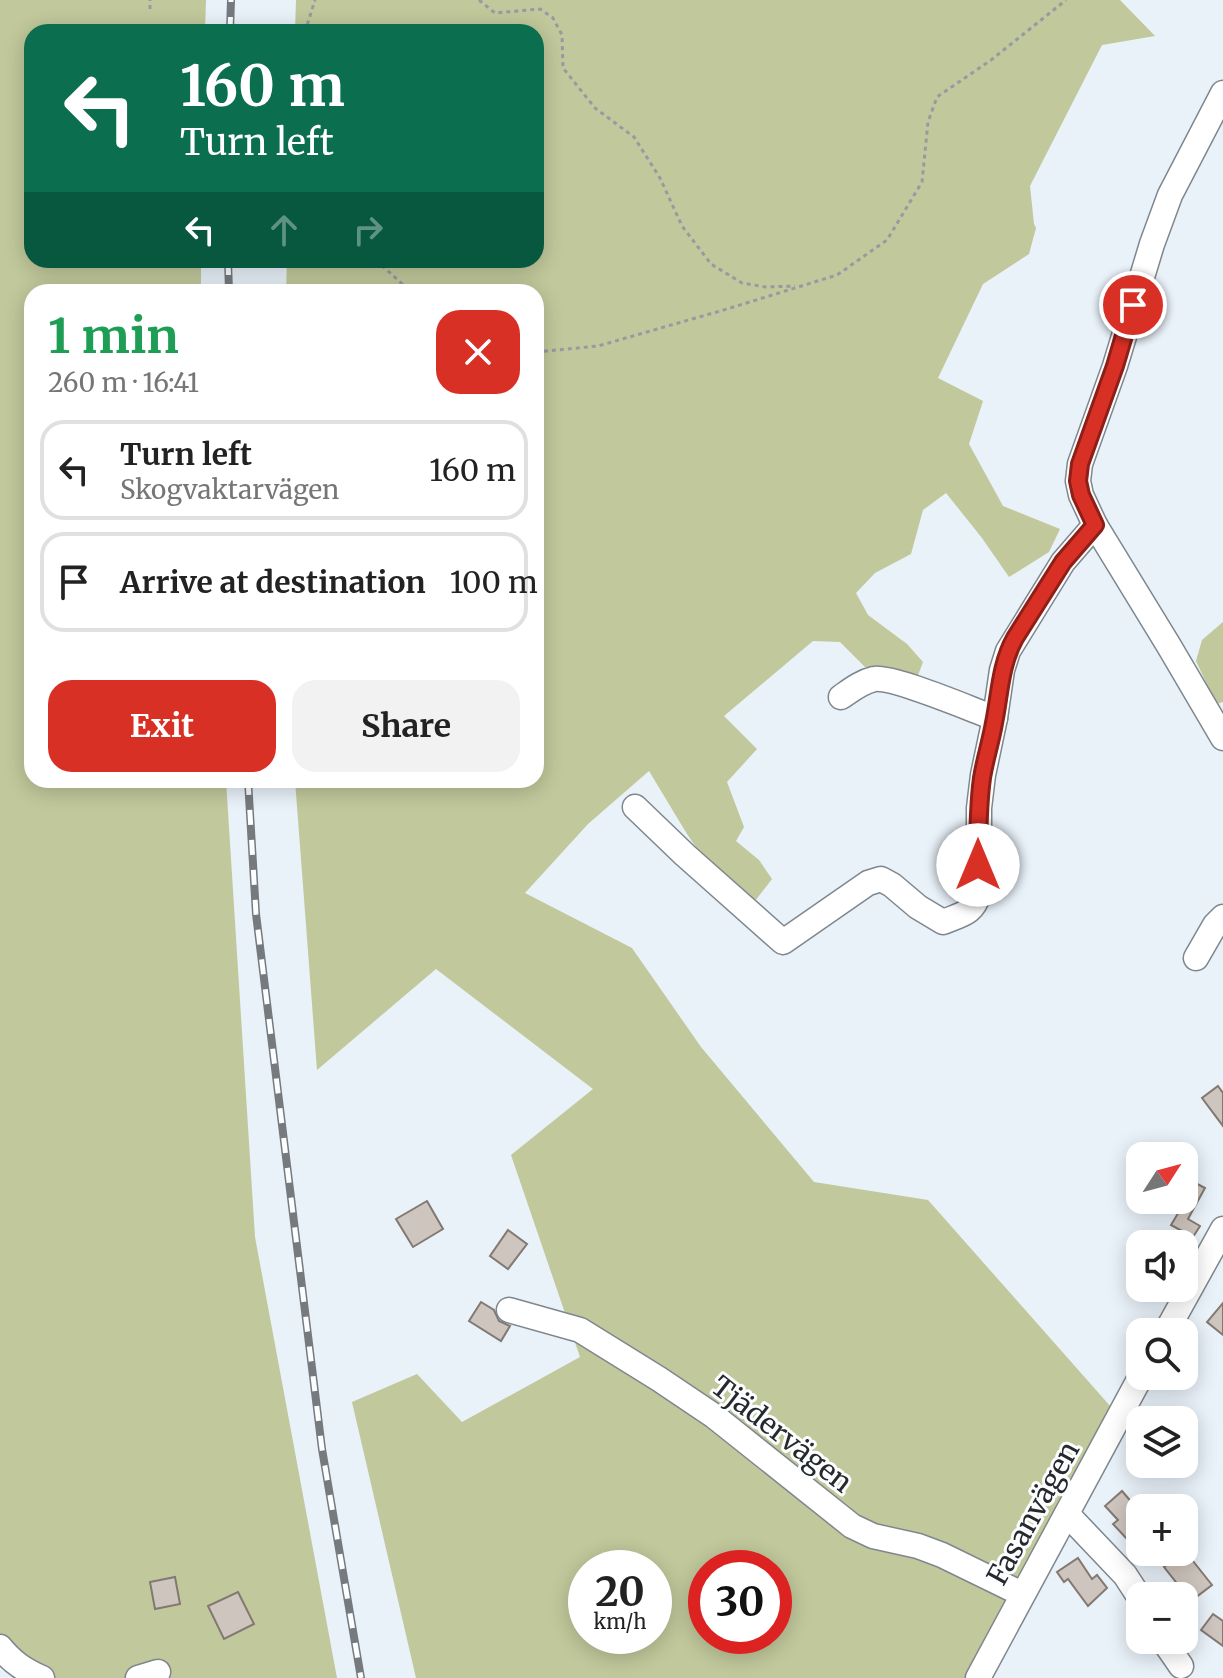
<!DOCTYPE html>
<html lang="en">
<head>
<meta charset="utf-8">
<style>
	body { margin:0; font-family:Merriweather,serif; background:#f2f2f2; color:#222; height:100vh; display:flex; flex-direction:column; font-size:30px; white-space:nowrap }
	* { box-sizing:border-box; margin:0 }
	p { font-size:26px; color:#767676 }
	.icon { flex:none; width:44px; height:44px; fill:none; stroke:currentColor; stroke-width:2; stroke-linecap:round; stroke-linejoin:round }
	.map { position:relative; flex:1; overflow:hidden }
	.sheet { position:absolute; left:24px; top:284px; width:520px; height:504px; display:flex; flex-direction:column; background:#fff; border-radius:24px; box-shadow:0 4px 20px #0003 }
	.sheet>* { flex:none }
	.top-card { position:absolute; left:24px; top:24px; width:520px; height:244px; border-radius:24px; box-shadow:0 4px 20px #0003; background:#0b6e4f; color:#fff; overflow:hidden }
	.needle { width:52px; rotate:54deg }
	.buttons { position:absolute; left:1126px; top:1142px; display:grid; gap:16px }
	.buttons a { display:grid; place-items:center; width:72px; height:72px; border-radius:16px; background:#fff; box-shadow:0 4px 20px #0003; font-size:40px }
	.speed { position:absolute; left:568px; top:1550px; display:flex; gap:16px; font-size:40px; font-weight:700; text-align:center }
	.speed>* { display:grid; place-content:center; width:104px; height:104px; border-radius:50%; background:#fff; box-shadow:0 4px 20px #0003; line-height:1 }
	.speed small { font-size:20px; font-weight:400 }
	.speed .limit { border:12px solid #d22; background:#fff; color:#111 }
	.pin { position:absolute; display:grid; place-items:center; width:68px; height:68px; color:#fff; margin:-34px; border:4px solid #fff; border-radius:50%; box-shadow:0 2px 8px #0007 }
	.me { position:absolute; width:88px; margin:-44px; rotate:0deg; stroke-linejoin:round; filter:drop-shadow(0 0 6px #0008) }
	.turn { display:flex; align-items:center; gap:28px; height:168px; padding:0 24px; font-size:36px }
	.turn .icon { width:104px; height:104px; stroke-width:2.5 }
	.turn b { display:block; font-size:56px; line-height:68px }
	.lanes { display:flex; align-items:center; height:76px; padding:0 24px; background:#0003; justify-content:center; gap:40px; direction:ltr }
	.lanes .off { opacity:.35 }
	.round { display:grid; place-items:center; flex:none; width:84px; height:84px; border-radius:24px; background:#f2f2f2 }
	.head { display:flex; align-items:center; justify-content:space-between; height:136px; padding:0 24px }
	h1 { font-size:48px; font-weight:700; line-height:60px; color:#1e9e55 }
	.cta { display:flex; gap:16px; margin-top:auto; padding:16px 24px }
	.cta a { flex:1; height:92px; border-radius:24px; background:#d93025; color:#fff; font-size:32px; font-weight:700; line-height:92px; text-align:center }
	.cta a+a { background:#f2f2f2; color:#222 }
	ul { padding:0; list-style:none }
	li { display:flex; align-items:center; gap:24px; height:100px; margin:0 16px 12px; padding:0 8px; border:4px solid #e0e0e0; border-radius:24px }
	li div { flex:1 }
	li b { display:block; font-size:30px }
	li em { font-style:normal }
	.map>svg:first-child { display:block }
	.green { fill:#c1c89b; fill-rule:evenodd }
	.building { fill:#cec5be; stroke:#817972; stroke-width:2 }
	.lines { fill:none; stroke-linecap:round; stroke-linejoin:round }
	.minor-casing { stroke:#7f878e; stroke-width:27 }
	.path { stroke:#959ba1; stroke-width:3; stroke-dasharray:4 4; stroke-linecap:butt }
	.minor { stroke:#fff; stroke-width:24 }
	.rail-casing { stroke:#757a7f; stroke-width:8 }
	.rail { stroke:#fcfdff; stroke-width:5; stroke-dasharray:15; stroke-linecap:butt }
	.route-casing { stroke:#8d1f18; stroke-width:20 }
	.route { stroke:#d93025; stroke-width:14 }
	.labels { text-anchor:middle; stroke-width:6; stroke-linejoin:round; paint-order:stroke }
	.street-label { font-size:28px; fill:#26292c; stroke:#fcfdff }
</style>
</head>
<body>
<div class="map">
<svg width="1223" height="1678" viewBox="0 0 1223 1678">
	<rect width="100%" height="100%" fill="#e9f1f9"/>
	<g class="green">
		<path d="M0,0H206L205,32H32V260H201V292H32V780H226L255,1237L337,1678H36L0,1662Z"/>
		<path d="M296,0H1120L1155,36L1102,45L1030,186L1034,224L1036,228L1029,254L983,284L938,378L983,401L969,444L1003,506L1060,529L1049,552L1009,577L982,538L946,493L923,510L911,554L875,573L856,593L868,615L907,644L923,662L917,678L892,670L865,667L840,642L813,641L724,716L757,749L727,782L744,827L736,841L759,860L772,879L755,901L749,902L709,866L687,834L649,771L588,824L525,893L632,948L701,1047L814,1182L928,1200L1111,1407L977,1678H416L352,1402L417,1374L462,1422L580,1357L511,1155L593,1089L436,969L317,1070L295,780H536V292H286L287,260H536V32H295ZM586,1568H654V1636H586ZM706,1568H774V1636H706Z"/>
		<path d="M1223,622V702L1216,704L1196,661L1202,640Z"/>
	</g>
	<g class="building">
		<path d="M1218,1086L1223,1093V1126L1202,1098Z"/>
		<path d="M1184,1177L1205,1188L1188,1219L1200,1226L1193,1237L1171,1225L1180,1210L1161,1200H1184Z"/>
		<path d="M427,1201L443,1229L413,1247L396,1219Z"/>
		<path d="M508,1230L527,1244L508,1269L490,1256Z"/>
		<path d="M481,1302L494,1310L499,1321L510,1326L501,1341L469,1321Z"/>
		<path d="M1223,1303V1335L1207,1322Z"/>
		<path d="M1122,1491L1134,1505L1140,1500V1553L1113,1524L1118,1520L1105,1506Z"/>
		<path d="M1185,1551L1212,1585L1191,1601L1164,1567Z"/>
		<path d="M1078,1558L1092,1579L1097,1575L1107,1588L1088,1606L1068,1579L1064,1582L1057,1572Z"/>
		<path d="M175,1577L180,1604L155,1609L150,1582Z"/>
		<path d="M238,1592L254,1624L224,1639L208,1606Z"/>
		<path d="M1213,1614L1223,1621V1646L1201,1630Z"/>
	</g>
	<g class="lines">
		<defs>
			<g id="minor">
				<path d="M1223,93L1170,195L1152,244L1115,366L1080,464L1078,481L1081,495L1095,525L1169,646L1223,738"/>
				<path d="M841,697C851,690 861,682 874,679C894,676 972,710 995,718"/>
				<path d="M635,807L685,855L783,942L868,883L881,879L892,885L918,907L943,922C962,914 973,914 979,893V808L983,775L995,718L1002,670L1008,651L1063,562L1095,525"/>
				<path d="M1196,958L1215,925L1223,917"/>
				<path d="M509,1310L580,1330L659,1379L714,1416L852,1526L873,1536L918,1546L942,1555L1022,1594"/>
				<path d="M1166,1332L1223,1229"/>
				<path d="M1067,1514L1125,1575L1140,1598"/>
				<path d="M1163,1640L1181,1666"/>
				<path d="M0,1647C12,1662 24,1670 42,1678"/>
				<path d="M138,1678L158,1672"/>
				<path d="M978,1678L1141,1376"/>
			</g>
		</defs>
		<use href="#minor" class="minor-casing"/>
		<g class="path">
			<path d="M479,0L495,13L540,9L553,18L562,35L563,68L595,108L634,137L660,178L682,226L711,264L742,283L766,287L795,286"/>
			<path d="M150,9V0"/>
			<path d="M305,32L315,0"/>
			<path d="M376,260L411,292"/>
			<path d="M536,352L598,346L727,309L837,275L887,240L922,182L928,122L937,97L991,60L1066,0"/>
		</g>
		<use href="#minor" class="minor"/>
		<defs>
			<g id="rail">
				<path d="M230,32L231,0"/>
				<path d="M228,260L229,292"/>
				<path d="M248,780L256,914L322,1449L361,1678"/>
			</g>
		</defs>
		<use href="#rail" class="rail-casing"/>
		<use href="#rail" class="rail"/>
	</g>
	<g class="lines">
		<defs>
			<path id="route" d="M978,865C978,836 978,807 982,778C985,759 991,741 994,723C1000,694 1000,665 1015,638L1063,562L1095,525L1081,495L1078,481L1080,464L1115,366L1133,305"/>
		</defs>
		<use href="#route" class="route-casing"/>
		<use href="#route" class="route"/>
	</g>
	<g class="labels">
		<g class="street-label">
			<text transform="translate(782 1434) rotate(38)" y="10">Tjädervägen</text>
			<text transform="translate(1033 1513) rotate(-61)" y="10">Fasanvägen</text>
		</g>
	</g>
</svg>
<div class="buttons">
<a><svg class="needle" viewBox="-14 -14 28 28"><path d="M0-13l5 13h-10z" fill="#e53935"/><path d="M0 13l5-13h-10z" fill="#767676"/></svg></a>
<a><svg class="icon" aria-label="sound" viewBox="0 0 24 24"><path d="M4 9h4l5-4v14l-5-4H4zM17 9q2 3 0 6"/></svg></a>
<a><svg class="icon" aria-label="search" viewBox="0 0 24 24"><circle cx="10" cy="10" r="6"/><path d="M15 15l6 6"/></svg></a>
<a><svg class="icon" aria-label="layers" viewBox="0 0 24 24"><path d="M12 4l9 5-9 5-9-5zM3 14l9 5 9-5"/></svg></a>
<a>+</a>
<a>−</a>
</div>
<div class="speed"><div>20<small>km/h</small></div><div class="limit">30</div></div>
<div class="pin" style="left:1133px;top:305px;background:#d93025"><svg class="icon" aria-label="arrive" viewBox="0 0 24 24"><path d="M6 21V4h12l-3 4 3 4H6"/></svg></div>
<svg class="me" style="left:978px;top:865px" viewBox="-20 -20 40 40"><circle r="19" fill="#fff"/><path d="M0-13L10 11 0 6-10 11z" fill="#d93025"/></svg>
<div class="top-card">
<div class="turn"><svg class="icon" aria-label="left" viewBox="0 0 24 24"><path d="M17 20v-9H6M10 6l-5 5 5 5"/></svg><div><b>160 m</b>Turn left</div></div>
<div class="lanes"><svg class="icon" aria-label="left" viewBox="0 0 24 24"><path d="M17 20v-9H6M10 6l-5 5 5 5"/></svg><svg class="icon off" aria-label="ahead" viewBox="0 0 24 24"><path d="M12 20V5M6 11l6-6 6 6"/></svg><svg class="icon off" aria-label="right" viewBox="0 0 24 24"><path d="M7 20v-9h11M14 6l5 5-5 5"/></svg></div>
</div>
<section class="sheet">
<div class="head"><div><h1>1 min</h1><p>260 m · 16:41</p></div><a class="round" style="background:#d93025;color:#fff"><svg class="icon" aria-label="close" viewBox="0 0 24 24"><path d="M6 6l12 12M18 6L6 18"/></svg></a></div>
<ul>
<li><svg class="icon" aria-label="left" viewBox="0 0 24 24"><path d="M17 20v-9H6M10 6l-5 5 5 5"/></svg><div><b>Turn left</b><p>Skogvaktarvägen</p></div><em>160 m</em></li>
<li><svg class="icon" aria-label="arrive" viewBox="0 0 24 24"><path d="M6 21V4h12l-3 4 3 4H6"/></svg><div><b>Arrive at destination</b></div><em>100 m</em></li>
</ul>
<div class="cta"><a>Exit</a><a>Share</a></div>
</section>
</div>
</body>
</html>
